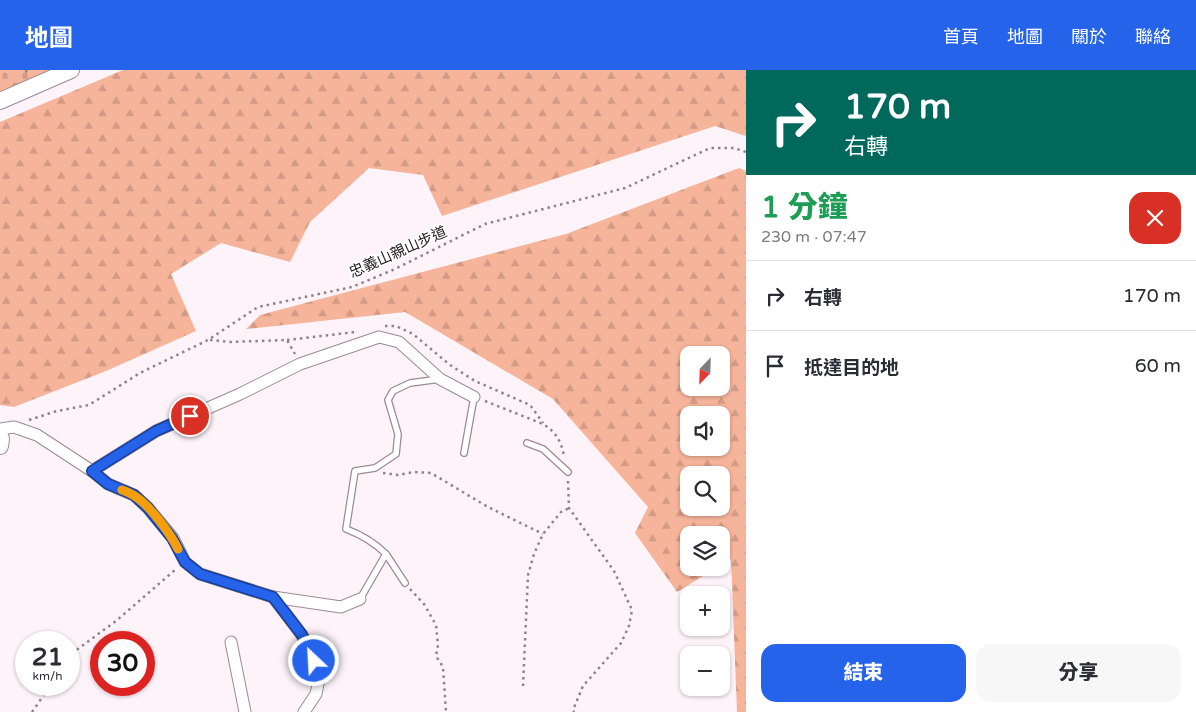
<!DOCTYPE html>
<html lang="zh-TW">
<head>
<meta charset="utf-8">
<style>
	body { margin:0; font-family:"Varela Round","Noto Sans TC",sans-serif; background:#f7f7f7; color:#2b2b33; height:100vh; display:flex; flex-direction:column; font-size:19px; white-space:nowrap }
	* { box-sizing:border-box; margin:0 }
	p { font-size:16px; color:#7c7c81 }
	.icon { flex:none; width:28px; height:28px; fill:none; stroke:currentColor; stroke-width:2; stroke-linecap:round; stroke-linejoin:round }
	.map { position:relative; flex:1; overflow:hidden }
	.sheet { display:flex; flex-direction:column; background:#fff; width:450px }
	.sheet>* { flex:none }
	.banner { background:#00695c; color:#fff; overflow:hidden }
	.needle { width:32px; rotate:203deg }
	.controls { position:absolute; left:680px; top:276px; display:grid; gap:10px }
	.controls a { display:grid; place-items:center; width:50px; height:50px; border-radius:10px; background:#fff; box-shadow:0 1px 4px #0004; font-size:25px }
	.speed { position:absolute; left:15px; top:561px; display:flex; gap:10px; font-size:25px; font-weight:700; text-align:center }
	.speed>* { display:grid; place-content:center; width:65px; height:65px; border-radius:50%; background:#fff; box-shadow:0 1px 4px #0004; line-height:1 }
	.speed small { font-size:12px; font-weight:400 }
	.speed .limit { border:8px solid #d22; background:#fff; color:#111 }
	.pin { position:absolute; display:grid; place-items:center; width:42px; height:42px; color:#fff; margin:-21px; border:2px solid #fff; border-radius:50%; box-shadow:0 1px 5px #0007 }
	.me { position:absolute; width:55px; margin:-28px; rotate:335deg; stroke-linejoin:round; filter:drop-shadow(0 0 4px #0008) }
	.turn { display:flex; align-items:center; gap:18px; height:105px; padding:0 15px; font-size:22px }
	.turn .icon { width:65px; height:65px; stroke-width:2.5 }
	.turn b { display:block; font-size:35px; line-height:42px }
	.round { display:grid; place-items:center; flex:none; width:52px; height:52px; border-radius:15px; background:#f7f7f7 }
	.head { display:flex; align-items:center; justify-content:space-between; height:85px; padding:0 15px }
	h1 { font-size:30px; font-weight:800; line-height:38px; color:#1e9e55 }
	.primary-button { display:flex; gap:10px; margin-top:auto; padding:10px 15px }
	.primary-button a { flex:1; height:58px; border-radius:15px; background:#2563eb; color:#fff; font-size:20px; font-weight:800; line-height:58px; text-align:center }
	.primary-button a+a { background:#f7f7f7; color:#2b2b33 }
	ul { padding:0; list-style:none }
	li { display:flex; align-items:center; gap:15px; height:70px; padding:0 15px; border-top:1px solid #e1e1e2 }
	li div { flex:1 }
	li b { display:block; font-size:19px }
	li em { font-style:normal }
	header { display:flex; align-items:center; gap:30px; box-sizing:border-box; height:70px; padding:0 25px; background:#2563eb; color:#fff }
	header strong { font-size:24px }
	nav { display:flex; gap:28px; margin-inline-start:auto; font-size:18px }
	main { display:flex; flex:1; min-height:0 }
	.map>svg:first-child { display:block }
	.forest { fill:url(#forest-firs); fill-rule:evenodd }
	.cemetery { fill:url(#cemetery-stones) }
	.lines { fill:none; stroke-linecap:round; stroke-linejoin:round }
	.lane-casing { stroke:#9c8b93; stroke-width:8 }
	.street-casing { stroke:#9c8b93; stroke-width:13 }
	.secondary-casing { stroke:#9c8b93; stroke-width:18 }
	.path { stroke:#8d858a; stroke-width:2.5; stroke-dasharray:2.5 4; stroke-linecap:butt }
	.lane { stroke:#fff; stroke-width:5.5 }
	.street { stroke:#fff; stroke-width:11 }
	.secondary { stroke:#fff; stroke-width:16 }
	.route-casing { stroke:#184099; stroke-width:12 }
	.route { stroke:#2563eb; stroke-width:9 }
	.slow { stroke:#f59e0b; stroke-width:9 }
	.labels { text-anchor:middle; stroke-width:4; stroke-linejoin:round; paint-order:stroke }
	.street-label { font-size:15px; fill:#282225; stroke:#fff }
</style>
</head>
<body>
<header>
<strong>地圖</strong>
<nav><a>首頁</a><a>地圖</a><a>關於</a><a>聯絡</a></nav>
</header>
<main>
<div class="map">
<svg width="746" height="642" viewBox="0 0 746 642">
	<defs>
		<pattern id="forest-firs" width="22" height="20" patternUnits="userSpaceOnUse" patternTransform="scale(1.25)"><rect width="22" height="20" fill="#f6b49b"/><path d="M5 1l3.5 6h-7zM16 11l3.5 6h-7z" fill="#d39a85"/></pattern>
		<pattern id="cemetery-stones" width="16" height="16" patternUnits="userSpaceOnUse" patternTransform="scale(1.25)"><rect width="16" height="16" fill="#f6b49b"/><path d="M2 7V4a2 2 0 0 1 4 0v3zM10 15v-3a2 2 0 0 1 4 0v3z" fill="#d39a85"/></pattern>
	</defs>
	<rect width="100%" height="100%" fill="#fef3f9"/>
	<g class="forest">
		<path d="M123,0H746V66L715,56L442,146L423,105L369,98L310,152L290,192L221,173L171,204L196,261L106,301L14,337L0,335V52Z"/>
		<path d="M739,98L746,101V642H737L731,489L721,494V465H689V498H716L677,522L635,463L648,437L553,329L405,242L246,259L260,245L566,164ZM689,285H721V318H689ZM689,345H721V378H689ZM689,405H721V438H689Z"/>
	</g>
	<path class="cemetery" d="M0,0H52L0,23Z"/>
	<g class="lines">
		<defs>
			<g id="lane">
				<path d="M527,373L543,379L568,402"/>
				<path d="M464,383L474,327"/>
				<path d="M386,484C374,472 362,465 346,459L355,401L375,398L396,384L398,364L388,330L393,321L410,313L440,309"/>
				<path d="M360,529L386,484L405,513"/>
			</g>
			<g id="street">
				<path d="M0,359L14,357L37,365L92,401L156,361L240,324L300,294L379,267L399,272L440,309L474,327"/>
				<path d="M92,401L108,414L134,425L148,438L173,468L185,492L200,504L273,527L302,565L320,604L316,624L304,642"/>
				<path d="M273,527L341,537L360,529"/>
				<path d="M231,572L245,642"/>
			</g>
			<g id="secondary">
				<path d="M0,31L71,0"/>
				<path d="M0,366L1,369L0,376"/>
			</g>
		</defs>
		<use href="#lane" class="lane-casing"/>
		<use href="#street" class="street-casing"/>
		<use href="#secondary" class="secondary-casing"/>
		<g class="path">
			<path d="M26,0L27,6"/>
			<path d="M385,256H396L413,264L450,295L475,311L530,335L543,353"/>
			<path d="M210,270L231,272L287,270L295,284"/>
			<path d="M287,270L355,262"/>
			<path d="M485,331L543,354C556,362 561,371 564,386"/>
			<path d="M29,350L57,341L89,335L140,303L208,270L258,237L352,217L395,199L485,154L625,118L710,78H734L746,82"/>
			<path d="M383,403L398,405L414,402L431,403L488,437L543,464"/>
			<path d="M568,411L569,438L614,501L632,540L629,556L621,573L583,616L573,640L574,642"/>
			<path d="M410,519L424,534L436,555L438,575L436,586L443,597L446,642"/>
			<path d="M69,590L75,581L116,551L176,499"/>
			<path d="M523,616L528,505L534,484L543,464L561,442L569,438"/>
			<path d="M32,642L51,615"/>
		</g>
		<use href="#lane" class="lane"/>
		<use href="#street" class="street"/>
		<use href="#secondary" class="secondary"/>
	</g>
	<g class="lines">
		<defs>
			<path id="route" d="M190,346L156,361L92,401L108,414L134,425L148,438L172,468L185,492L200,504L273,527L302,565L314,591"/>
		</defs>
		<use href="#route" class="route-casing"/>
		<use href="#route" class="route"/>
		<path class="slow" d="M122,420C125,421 130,423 133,425C149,434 170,463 178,479"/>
	</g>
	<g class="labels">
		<g class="street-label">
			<text transform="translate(398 182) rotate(-24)" y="5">忠義山親山步道</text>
		</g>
	</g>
</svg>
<div class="controls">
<a><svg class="needle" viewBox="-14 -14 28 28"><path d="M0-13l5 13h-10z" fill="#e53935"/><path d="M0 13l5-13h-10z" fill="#7c7c81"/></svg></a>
<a><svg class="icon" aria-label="sound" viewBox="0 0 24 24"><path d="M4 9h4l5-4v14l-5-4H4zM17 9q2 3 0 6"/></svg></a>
<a><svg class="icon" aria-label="search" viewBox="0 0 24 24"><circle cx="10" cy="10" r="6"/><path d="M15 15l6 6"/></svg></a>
<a><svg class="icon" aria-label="layers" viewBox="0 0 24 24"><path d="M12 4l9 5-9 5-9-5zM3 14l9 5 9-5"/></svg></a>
<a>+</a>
<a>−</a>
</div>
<div class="speed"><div>21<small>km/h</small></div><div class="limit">30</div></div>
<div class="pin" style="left:190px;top:346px;background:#d93025"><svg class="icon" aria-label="arrive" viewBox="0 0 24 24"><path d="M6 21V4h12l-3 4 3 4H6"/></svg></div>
<svg class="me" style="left:314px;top:591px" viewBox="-20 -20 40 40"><circle r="17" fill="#2563eb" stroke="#fff" stroke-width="3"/><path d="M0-11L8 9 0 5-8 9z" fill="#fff"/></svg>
</div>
<section class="sheet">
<div class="banner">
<div class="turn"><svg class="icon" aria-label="right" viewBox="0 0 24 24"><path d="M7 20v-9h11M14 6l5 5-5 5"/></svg><div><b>170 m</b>右轉</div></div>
</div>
<div class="head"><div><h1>1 分鐘</h1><p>230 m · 07:47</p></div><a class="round" style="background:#d93025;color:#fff"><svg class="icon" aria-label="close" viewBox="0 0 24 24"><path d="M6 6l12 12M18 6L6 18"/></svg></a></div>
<ul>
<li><svg class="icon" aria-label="right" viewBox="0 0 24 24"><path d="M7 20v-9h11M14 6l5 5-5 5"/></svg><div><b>右轉</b></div><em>170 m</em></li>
<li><svg class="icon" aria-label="arrive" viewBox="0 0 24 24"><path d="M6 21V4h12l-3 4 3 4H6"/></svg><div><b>抵達目的地</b></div><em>60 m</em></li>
</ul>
<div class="primary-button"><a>結束</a><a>分享</a></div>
</section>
</main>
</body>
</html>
